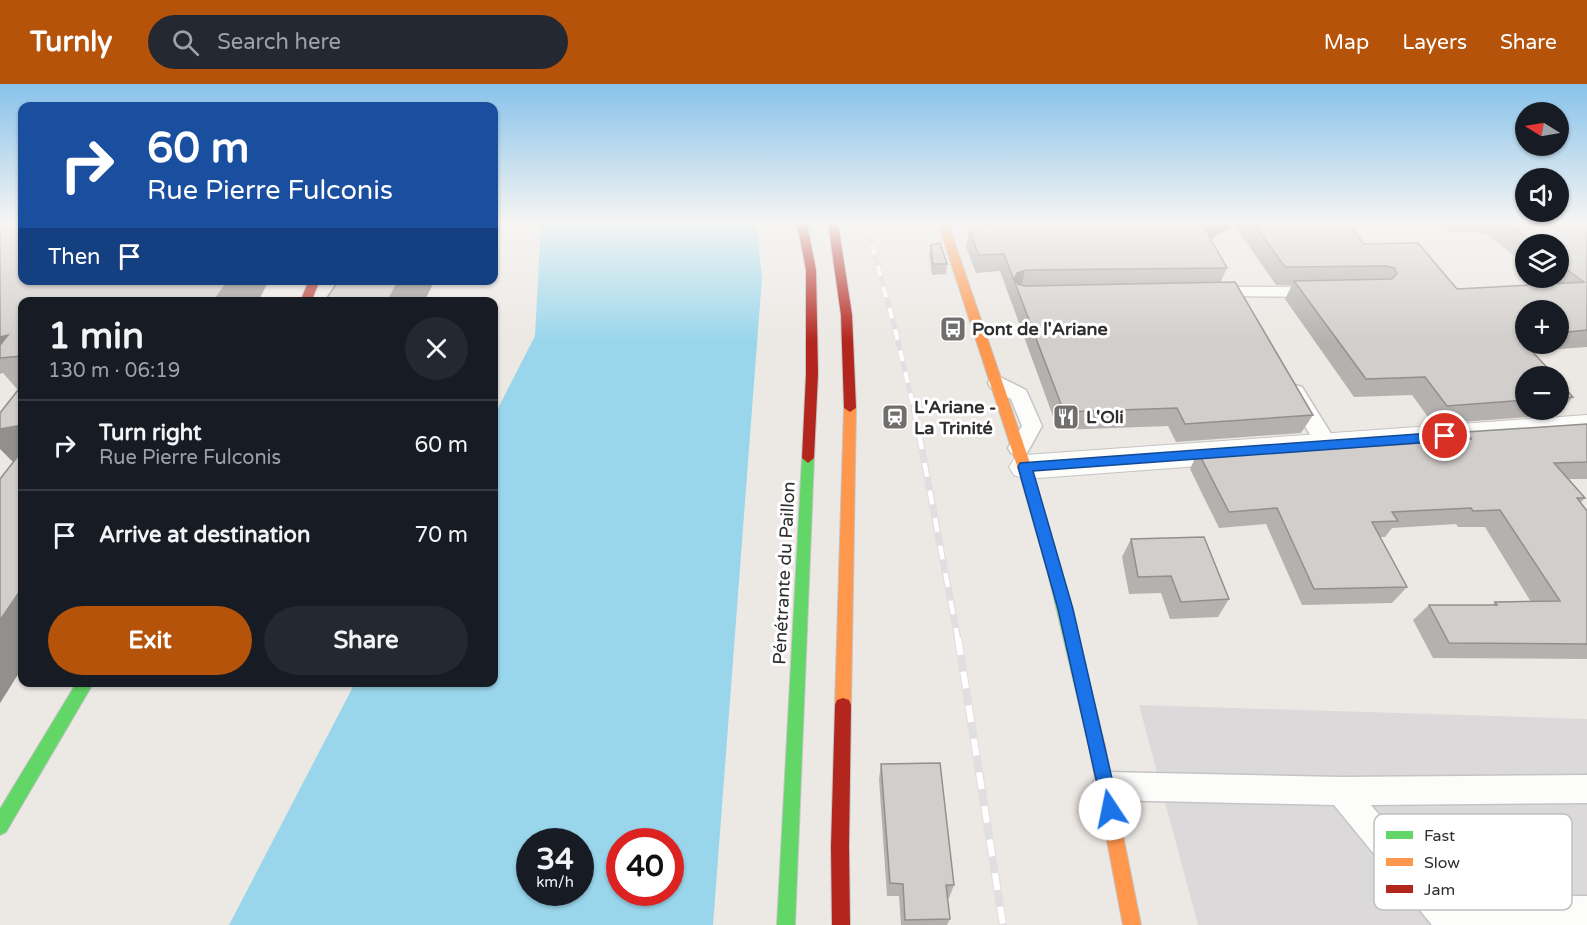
<!DOCTYPE html>
<html lang="en">
<head>
<meta charset="utf-8">
<style>
	body { margin:0; font-family:"Varela Round",sans-serif; background:#242831; color:#f1f3f6; height:100vh; display:flex; flex-direction:column; font-size:22px; white-space:nowrap }
	* { box-sizing:border-box; margin:0 }
	p { font-size:20px; color:#9ea1a6 }
	.icon { flex:none; width:33px; height:33px; fill:none; stroke:currentColor; stroke-width:2; stroke-linecap:round; stroke-linejoin:round }
	.map { position:relative; flex:1; overflow:hidden }
	.drawer { position:absolute; left:18px; top:213px; width:480px; height:390px; display:flex; flex-direction:column; background:#171b24; border-radius:12px; box-shadow:0 2px 4px #0004 }
	.drawer>* { flex:none }
	.guide { position:absolute; left:18px; top:18px; width:480px; height:183px; border-radius:12px; box-shadow:0 2px 4px #0004; background:#1a4fa0; color:#fff; overflow:hidden }
	.needle { width:39px; rotate:281deg }
	.tools { position:absolute; left:1515px; top:18px; display:grid; gap:12px }
	.tools a { display:grid; place-items:center; width:54px; height:54px; border-radius:50%; background:#171b24; box-shadow:0 2px 4px #0004; font-size:30px }
	.speed { position:absolute; left:516px; top:744px; display:flex; gap:12px; font-size:30px; font-weight:700; text-align:center }
	.speed>* { display:grid; place-content:center; width:78px; height:78px; border-radius:50%; background:#171b24; box-shadow:0 2px 4px #0004; line-height:1 }
	.speed small { font-size:15px; font-weight:400 }
	.speed .limit { border:9px solid #d22; background:#fff; color:#111 }
	.pin { position:absolute; display:grid; place-items:center; width:51px; height:51px; color:#fff; margin:-26px; border:3px solid #fff; border-radius:50%; box-shadow:0 2px 6px #0007 }
	.me { position:absolute; width:66px; margin:-33px; rotate:349deg; stroke-linejoin:round; filter:drop-shadow(0 0 4px #0008) }
	.turn { display:flex; align-items:center; gap:21px; height:126px; padding:0 30px; font-size:27px }
	.turn .icon { width:78px; height:78px; stroke-width:2.5 }
	.turn b { display:block; font-size:42px; line-height:51px }
	.then { display:flex; align-items:center; height:57px; padding:0 30px; background:#0003; gap:12px; font-size:22px }
	.round { display:grid; place-items:center; flex:none; width:63px; height:63px; border-radius:32px; background:#242831 }
	.overview { display:flex; align-items:center; justify-content:space-between; height:102px; padding:0 30px }
	h1 { font-size:36px; font-weight:800; line-height:45px }
	.action { display:flex; gap:12px; margin-top:auto; padding:12px 30px }
	.action a { flex:1; height:69px; border-radius:36px; background:#b45309; color:#fff; font-size:24px; font-weight:800; line-height:69px; text-align:center }
	.action a+a { background:#242831; color:#f1f3f6 }
	ul { padding:0; list-style:none }
	li { display:flex; align-items:center; gap:18px; height:90px; padding:0 30px; border-top:2px solid #363941 }
	li div { flex:1 }
	li b { display:block; font-size:22px }
	li em { font-style:normal }
	header { display:flex; align-items:center; gap:36px; box-sizing:border-box; height:84px; padding:0 30px; background:#b45309; color:#fff }
	header strong { font-size:28px }
	nav { display:flex; gap:33px; margin-inline-start:auto; font-size:21px }
	.search { width:420px; height:54px; background:#242831; display:flex; align-items:center; gap:15px; box-sizing:border-box; padding:0 21px; border-radius:33px; color:#9ea1a6; font-size:22px }
	.map>svg:first-child { display:block }
	.industrial { fill:#dcd9db }
	.water { fill:#99d6ec; fill-rule:evenodd }
	.lines { fill:none; stroke-linecap:round; stroke-linejoin:round }
	.lane-casing { stroke:#c5c4c5; stroke-width:3 }
	.street-casing { stroke:#c5c4c5; stroke-width:2 }
	.fast-casing { stroke:#c5c4c5; stroke-width:2 }
	.slow-casing { stroke:#c5c4c5; stroke-width:2 }
	.jam-casing { stroke:#c5c4c5; stroke-width:2 }
	.lane { fill:#fcfcfb; fill-rule:evenodd }
	.street { fill:#fcfcfb; fill-rule:evenodd }
	.fast { fill:#63d668; fill-rule:evenodd }
	.slow { fill:#ff974d; fill-rule:evenodd }
	.jam { fill:#b3261e; fill-rule:evenodd }
	.rail-far2-casing { stroke:#dfdfe1; stroke-width:5 }
	.rail-far1-casing { stroke:#dfdfe1; stroke-width:7 }
	.rail-casing { stroke:#dfdfe1; stroke-width:8 }
	.rail-far2 { stroke:#fff; stroke-width:4; stroke-dasharray:11; stroke-linecap:butt }
	.rail-far1 { stroke:#fff; stroke-width:4.5; stroke-dasharray:14; stroke-linecap:butt }
	.rail { stroke:#fff; stroke-width:6; stroke-dasharray:17; stroke-linecap:butt }
	.wall { fill:#b4b1af; fill-rule:evenodd }
	.shaded-wall { fill:#92908e }
	.building { fill:#d1cecb; stroke:#92908e; stroke-width:1.5 }
	.route { fill:#1a73e8; stroke:#114b97; stroke-width:1.5 }
	.labels { text-anchor:middle; stroke-width:6; stroke-linejoin:round; paint-order:stroke }
	.poi-label { font-size:18px; font-weight:bold; fill:#2e2e2e; stroke:#fff; text-anchor:start }
	.street-label { font-size:18px; fill:#2e2e2e; stroke:#fff }
	.key { fill:#fff; stroke:#c0c0c0; stroke-width:1.5 }
	.key-label { font-size:16px; fill:#2e2e2e }
</style>
</head>
<body>
<header>
<strong>Turnly</strong>
<div class="search"><svg class="icon" aria-label="search" viewBox="0 0 24 24"><circle cx="10" cy="10" r="6"/><path d="M15 15l6 6"/></svg>Search here</div>
<nav><a>Map</a><a>Layers</a><a>Share</a></nav>
</header>
<div class="map">
<svg width="1587" height="841" viewBox="0 0 1587 841">
	<rect width="100%" height="100%" fill="#ece8e4"/>
	<path class="industrial" d="M1139,621L1587,635V841H1198Z"/>
	<path class="water" d="M541,139H756L762,193L713,841H229L355,599L494,598V332L535,252ZM530,758H580V808H530ZM620,758H670V808H620Z"/>
	<g class="lines">
		<defs>
			<g id="lane">
				<path d="M1234,203H1320L1326,204L1329,208L1326,212L1320,213L1228,212L1225,208L1228,204Z"/>
				<path d="M998,292L1026,306L1042,342L1027,369L1019,372L1011,369L1008,364L1022,342L1011,315L991,304L988,299L991,294Z"/>
				<path d="M1295,301L1302,303L1335,356L1338,361L1335,366L1327,369L1319,366L1285,308L1288,303Z"/>
				<path d="M1106,688L1341,693L1587,691V719L1371,721L1448,813L1587,812V841H1432L1334,721L1106,716L1096,712L1092,702L1096,692Z"/>
			</g>
			<path id="street" d="M1587,331V353L1025,395L1014,391L1009,383L1014,375L1025,371Z"/>
			<g id="fast">
				<path d="M808,369L814,374L795,841H777L802,374Z"/>
				<path d="M1026,383L1033,388L1061,485L1105,662L1103,668L1097,670L1091,668L1089,662L1047,485L1019,388Z"/>
				<path d="M77,598H94L6,748L0,751V725Z"/>
			</g>
			<g id="slow">
				<path d="M938,139H948L1033,388L1031,391H1021L1019,388Z"/>
				<path d="M850,320L856,324L851,621L849,626L843,628L837,626L835,621L844,324Z"/>
				<path d="M1097,654L1103,656L1105,662L1141,841H1123L1089,662L1091,656Z"/>
			</g>
			<g id="jam">
				<path d="M797,139H807L816,186L818,290L814,374L808,379L802,374L806,290V186Z"/>
				<path d="M828,139H838L852,231L856,324L850,328L844,324L841,231Z"/>
				<path d="M309,196H320L311,218H300Z"/>
				<path d="M843,614L849,616L851,621L849,763L850,841H832L831,763L835,621L837,616Z"/>
			</g>
		</defs>
		<use href="#lane" class="lane-casing"/>
		<use href="#street" class="street-casing"/>
		<use href="#fast" class="fast-casing"/>
		<use href="#slow" class="slow-casing"/>
		<use href="#jam" class="jam-casing"/>
		<use href="#lane" class="lane"/>
		<use href="#street" class="street"/>
		<use href="#fast" class="fast"/>
		<use href="#slow" class="slow"/>
		<use href="#jam" class="jam"/>
		<defs>
			<path id="rail-far2" d="M866,139L895,245L914,325"/>
			<path id="rail-far1" d="M914,324L958,556"/>
			<path id="rail" d="M958,554L1003,841"/>
		</defs>
		<use href="#rail-far2" class="rail-far2-casing"/>
		<use href="#rail-far1" class="rail-far1-casing"/>
		<use href="#rail" class="rail-casing"/>
		<use href="#rail-far2" class="rail-far2"/>
		<use href="#rail-far1" class="rail-far1"/>
		<use href="#rail" class="rail"/>
	</g>
	<g class="wall">
		<path d="M0,139L22,218V584L0,619V395L13,378L19,306H18L3,289L0,290Z"/>
		<path d="M980,139H1348L1364,160L1457,205L1549,200L1541,194H1558V160H1526V181L1485,149L1451,148L1443,139H1587V263L1532,267L1526,292V326H1558V297L1573,313L1557,331L1433,340L1412,311L1354,313L1285,215L1292,201H1276L1234,141L1210,155L1227,184L1220,199L1313,331L1301,349L1176,358L1168,342L1058,346L1000,187L976,189L966,163L969,146L982,143ZM1526,226H1558V260H1526Z"/>
		<path d="M931,161L947,180L946,190L932,191L929,171Z"/>
		<path d="M1587,340V395H1569L1585,414L1580,419L1587,427V575L1433,574L1413,536L1429,521H1492L1495,518H1531L1485,443H1458L1456,440L1392,444L1385,453H1380L1407,503L1392,519L1302,521L1266,440L1219,444L1190,385L1198,368L1331,365L1459,357L1466,348Z"/>
		<path d="M1131,455L1229,515L1218,533L1170,535L1161,509L1129,510L1122,473Z"/>
		<path d="M881,680L954,801L949,814H947L950,835L947,841H901L899,812H887L879,695Z"/>
	</g>
	<g class="shaded-wall">
		<path d="M1215,139H1234V141L1197,163L1205,145Z"/>
		<path d="M1025,186L1021,204L1014,196L1017,189Z"/>
		<path d="M229,196H269L258,218H213Z"/>
		<path d="M399,196H435L424,218H387Z"/>
		<path d="M8,251L0,274V253Z"/>
		<path d="M22,341V378L14,379L0,365V345Z"/>
		<path d="M22,504V584L0,619V536Z"/>
	</g>
	<g class="building">
		<path d="M0,139H22V196H229L213,218H22V272L0,274V261L8,251L0,253Z"/>
		<path d="M991,139H1215L1205,145L1227,184L1025,186L1017,189L1014,195L1018,200L1025,202L1235,198L1313,331L1185,340L1177,324L1064,328L1004,170L979,171L969,146L992,141Z"/>
		<path d="M1253,139H1348L1364,160L1418,159L1457,205L1584,198L1558,179V160H1535L1507,139H1587V246L1558,249V226H1526V251L1521,252L1526,256V260H1529L1532,263H1528L1555,292H1526V316L1447,322L1425,293L1366,295L1294,197L1392,195L1397,189L1394,184L1386,182L1285,183Z"/>
		<path d="M940,159L947,180H933L931,161Z"/>
		<path d="M339,196H399L387,218H324Z"/>
		<path d="M1558,297L1573,313L1558,314Z"/>
		<path d="M22,301V341L0,345V329Z"/>
		<path d="M1587,340V378L1554,379L1585,414H1577L1587,427V560L1449,559L1429,521H1497L1495,518L1560,517L1500,426L1473,427L1471,424L1392,428L1398,437L1372,438L1407,503L1314,505L1277,424L1229,428L1198,368L1327,359L1331,365L1454,357L1471,355L1466,348Z"/>
		<path d="M22,367V504L0,536V395Z"/>
		<path d="M1204,453L1229,515L1181,518L1171,492L1138,493L1131,455Z"/>
		<path d="M940,679L954,801H946L950,835L905,836L903,800L890,799L881,680Z"/>
	</g>
	<linearGradient id="sky" x2="0" y2="1"><stop stop-color="#88c2ea"/><stop offset="0.54" stop-color="#f6f5f3"/><stop offset="1" stop-color="#f6f5f3" stop-opacity="0"/></linearGradient>
	<rect width="1587" height="257" fill="url(#sky)"/>
	<path class="route" d="M1445,348L1452,352L1445,357L1033,387L1073,525L1119,725L1117,731L1110,734L1104,731L1058,525L1018,383L1020,379Z"/>
	<defs>
		<symbol id="bus-square" viewBox="-11 -11 22 22"><rect x="-9" y="-9" width="18" height="18" rx="4" fill="#706f6e" stroke="#fff"/><path d="M-5-6H5V4H4V6H2V4H-2V6H-4V4H-5ZM-3.5-4V0h7V-4ZM-3.5 1.2v1.5H-2V1.2ZM2 1.2v1.5H3.5V1.2Z" fill="#fff"/></symbol>
		<symbol id="station-square" viewBox="-11 -11 22 22"><rect x="-9" y="-9" width="18" height="18" rx="4" fill="#706f6e" stroke="#fff"/><path d="M-3-6H3Q5-6 5-4V2Q5 4 3 4L4.5 6H3L1.5 4h-3L-3 6H-4.5L-3 4Q-5 4-5 2V-4Q-5-6-3-6ZM-3.5-4v3h7v-3ZM-3.5 1v1.5H-2V1ZM2 1v1.5H3.5V1Z" fill="#fff"/></symbol>
		<symbol id="restaurant-square" viewBox="-11 -11 22 22"><rect x="-9" y="-9" width="18" height="18" rx="4" fill="#706f6e" stroke="#fff"/><path d="M-5-6h1v4h1v-4h1v4h1v-4h1v5L-1.5 .5V6h-2V.5L-5-1ZM5-6V6H3V1.5H1.5Q1.5-4 5-6Z" fill="#fff"/></symbol>
	</defs>
	<g fill-rule="evenodd">
		<use href="#bus-square" x="938" y="230" width="30" height="30"/>
		<use href="#station-square" x="880" y="318" width="30" height="30"/>
		<use href="#restaurant-square" x="1051" y="318" width="30" height="30"/>
	</g>
	<g class="labels">
		<g class="poi-label">
			<text x="972" y="251">Pont de l'Ariane</text>
			<text x="914" y="329">L'Ariane -<tspan x="914" dy="21">La Trinité</tspan></text>
			<text x="1086" y="339">L'Oli</text>
		</g>
		<g class="street-label">
			<text transform="translate(784 489) rotate(-87)" y="6">Pénétrante du Paillon</text>
		</g>
	</g>
	<rect x="1374" y="730" width="198" height="96" rx="9" class="key"/>
	<rect x="1386" y="747" width="27" height="8" fill="#63d668"/>
	<rect x="1386" y="774" width="27" height="8" fill="#ff974d"/>
	<rect x="1386" y="801" width="27" height="8" fill="#b3261e"/>
	<g class="key-label">
		<text x="1424" y="757">Fast</text>
		<text x="1424" y="784">Slow</text>
		<text x="1424" y="811">Jam</text>
	</g>
</svg>
<div class="tools">
<a><svg class="needle" viewBox="-14 -14 28 28"><path d="M0-13l5 13h-10z" fill="#e53935"/><path d="M0 13l5-13h-10z" fill="#9ea1a6"/></svg></a>
<a><svg class="icon" aria-label="sound" viewBox="0 0 24 24"><path d="M4 9h4l5-4v14l-5-4H4zM17 9q2 3 0 6"/></svg></a>
<a><svg class="icon" aria-label="layers" viewBox="0 0 24 24"><path d="M12 4l9 5-9 5-9-5zM3 14l9 5 9-5"/></svg></a>
<a>+</a>
<a>−</a>
</div>
<div class="speed"><div>34<small>km/h</small></div><div class="limit">40</div></div>
<div class="pin" style="left:1445px;top:352px;background:#d93025"><svg class="icon" aria-label="arrive" viewBox="0 0 24 24"><path d="M6 21V4h12l-3 4 3 4H6"/></svg></div>
<svg class="me" style="left:1110px;top:725px" viewBox="-20 -20 40 40"><circle r="19" fill="#fff"/><path d="M0-13L10 11 0 6-10 11z" fill="#1a73e8"/></svg>
<div class="guide">
<div class="turn"><svg class="icon" aria-label="right" viewBox="0 0 24 24"><path d="M7 20v-9h11M14 6l5 5-5 5"/></svg><div><b>60 m</b>Rue Pierre Fulconis</div></div>
<div class="then">Then<svg class="icon" aria-label="arrive" viewBox="0 0 24 24"><path d="M6 21V4h12l-3 4 3 4H6"/></svg></div>
</div>
<section class="drawer">
<div class="overview"><div><h1>1 min</h1><p>130 m · 06:19</p></div><a class="round"><svg class="icon" aria-label="close" viewBox="0 0 24 24"><path d="M6 6l12 12M18 6L6 18"/></svg></a></div>
<ul>
<li><svg class="icon" aria-label="right" viewBox="0 0 24 24"><path d="M7 20v-9h11M14 6l5 5-5 5"/></svg><div><b>Turn right</b><p>Rue Pierre Fulconis</p></div><em>60 m</em></li>
<li><svg class="icon" aria-label="arrive" viewBox="0 0 24 24"><path d="M6 21V4h12l-3 4 3 4H6"/></svg><div><b>Arrive at destination</b></div><em>70 m</em></li>
</ul>
<div class="action"><a>Exit</a><a>Share</a></div>
</section>
</div>
</body>
</html>
